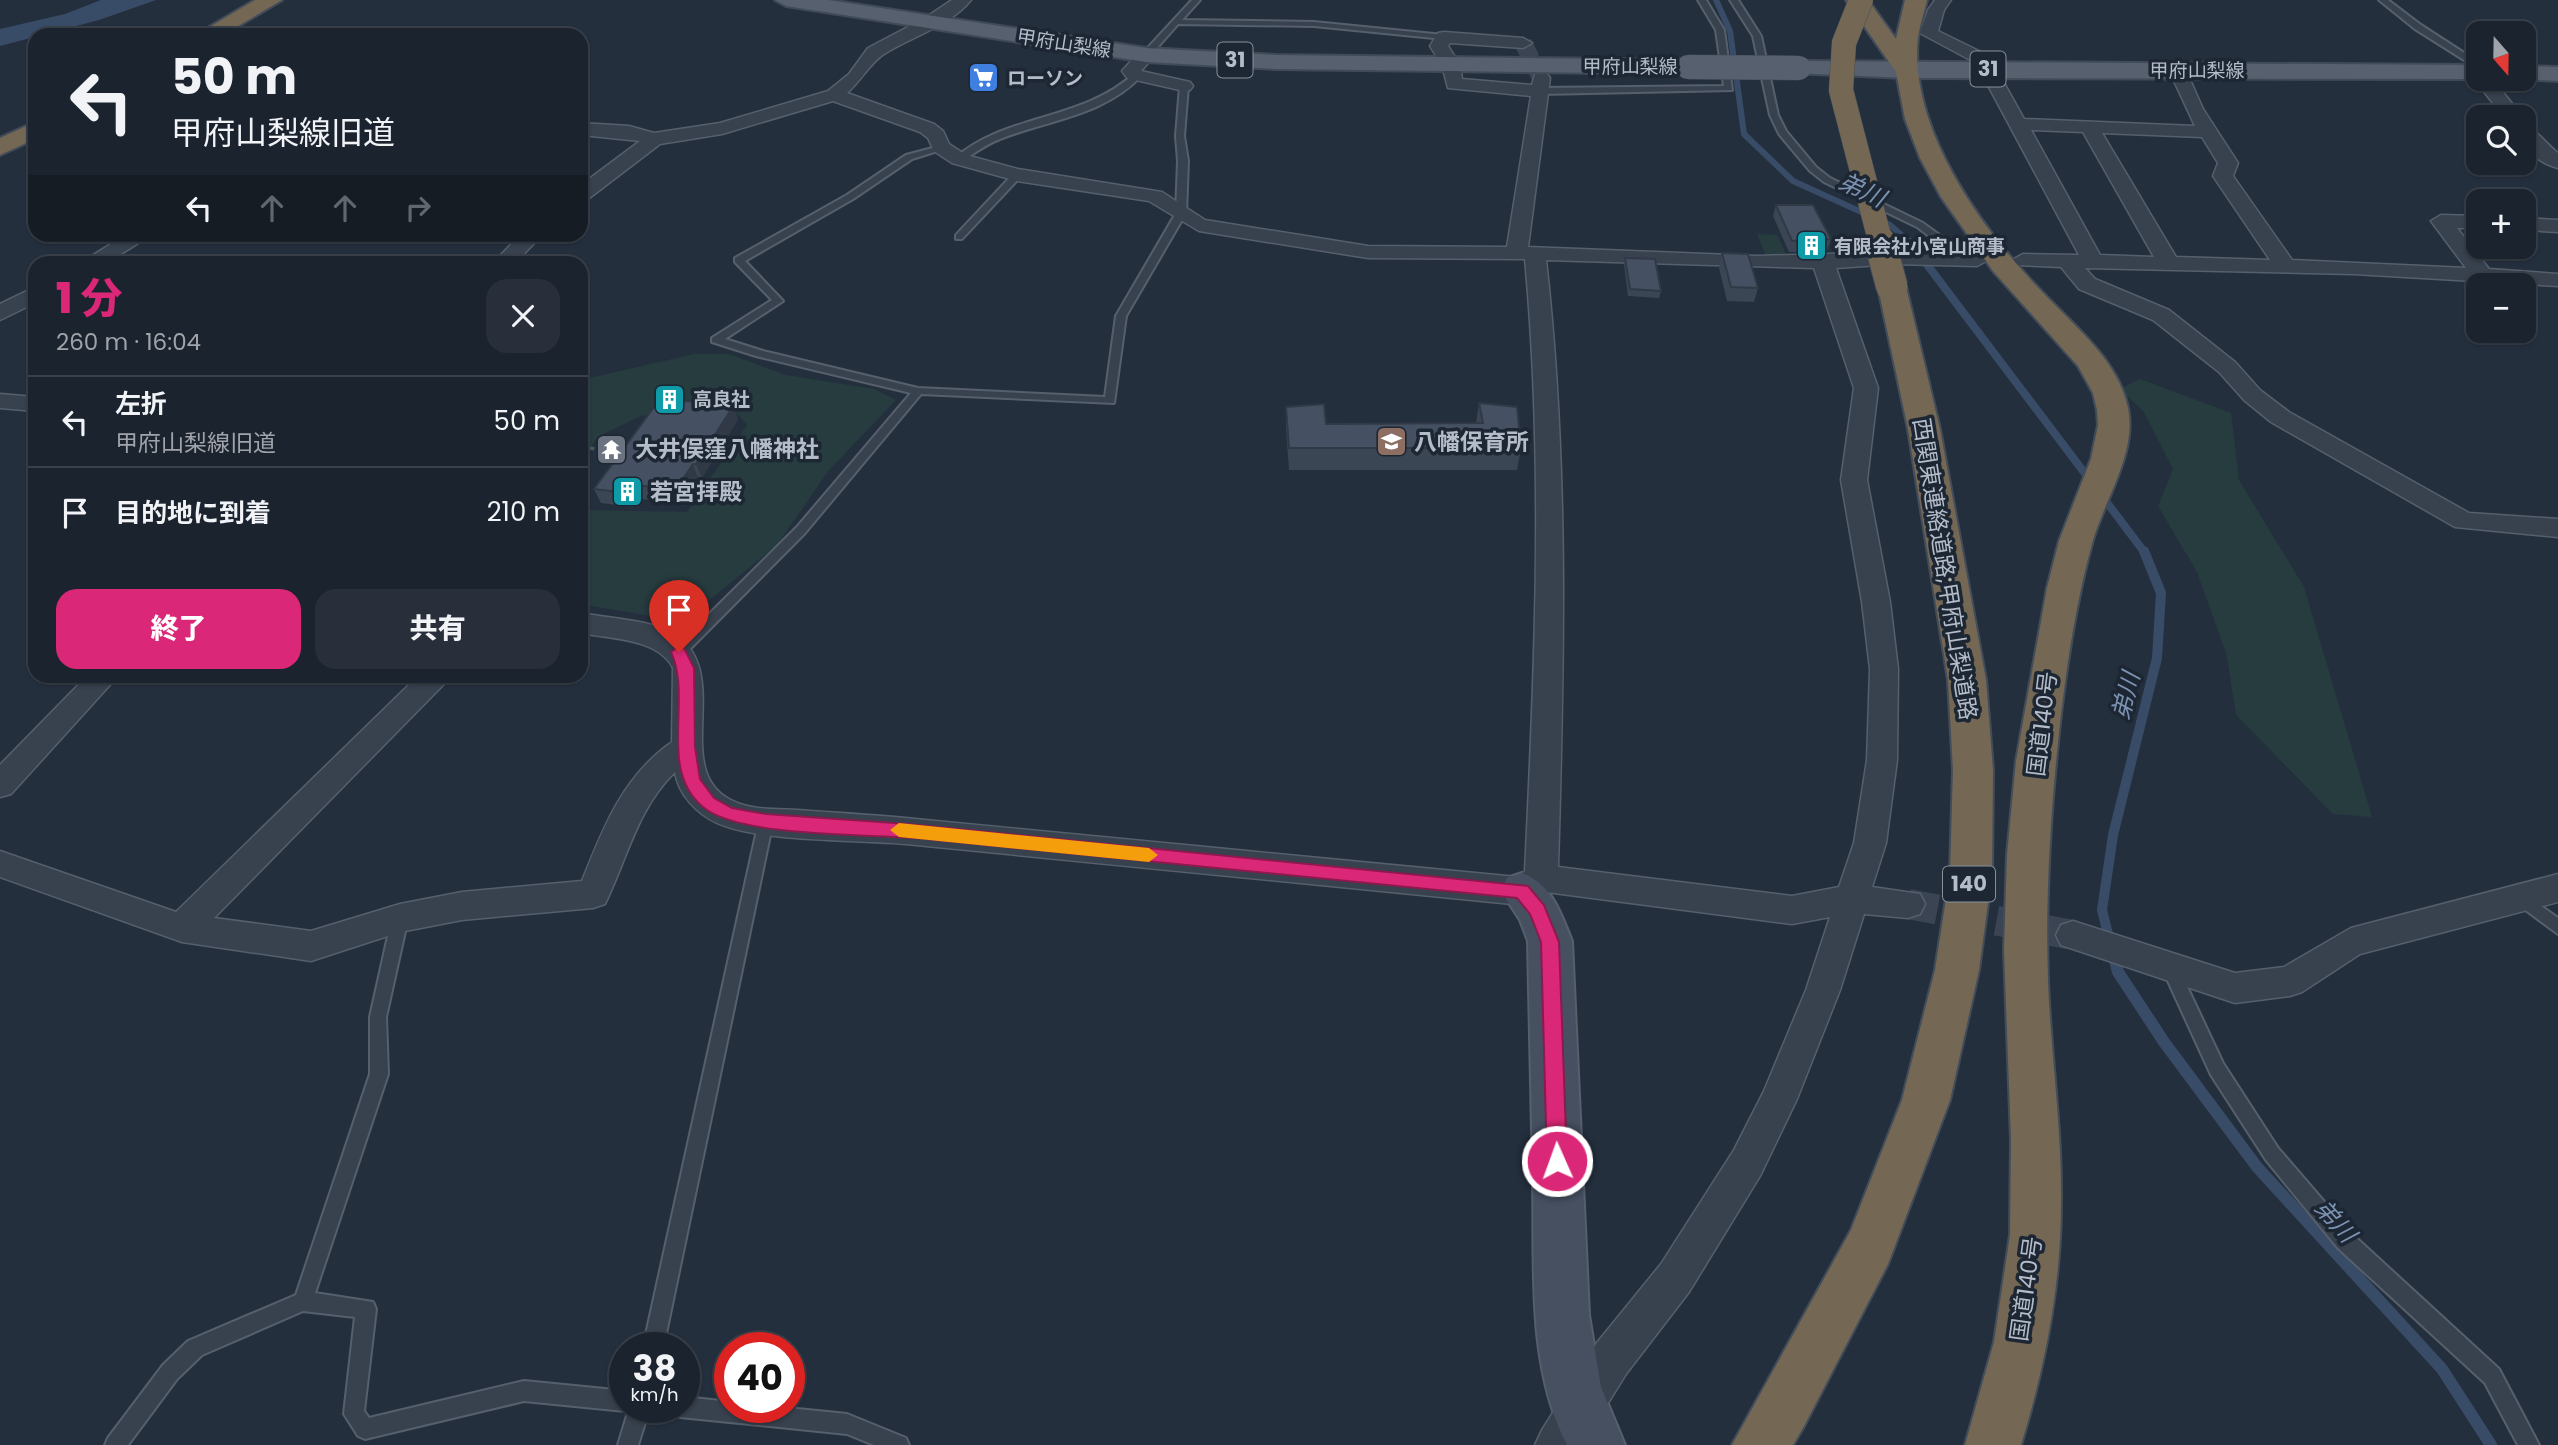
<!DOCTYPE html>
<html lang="ja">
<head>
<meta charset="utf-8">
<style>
	body { margin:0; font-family:Poppins,"Noto Sans JP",sans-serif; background:#282f3a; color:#f1f3f6; height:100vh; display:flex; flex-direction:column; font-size:26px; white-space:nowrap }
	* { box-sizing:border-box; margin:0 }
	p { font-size:23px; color:#a0a4aa }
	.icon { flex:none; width:38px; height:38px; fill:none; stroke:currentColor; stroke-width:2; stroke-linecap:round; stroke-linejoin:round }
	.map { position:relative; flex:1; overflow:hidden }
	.side { position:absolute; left:28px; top:256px; width:560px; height:427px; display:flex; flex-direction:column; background:#1b232e; border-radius:21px; box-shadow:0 2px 5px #0004,0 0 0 2px #39404a }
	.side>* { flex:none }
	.banner { position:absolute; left:28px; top:28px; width:560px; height:214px; border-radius:21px; box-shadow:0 2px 5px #0004,0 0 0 2px #39404a; background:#1b232e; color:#f1f3f6; overflow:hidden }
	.needle { width:46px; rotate:160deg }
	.controls { position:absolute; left:2466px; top:21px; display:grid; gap:14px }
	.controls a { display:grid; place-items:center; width:70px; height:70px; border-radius:14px; background:#1b232e; box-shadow:0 2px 5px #0004,0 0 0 2px #39404a; font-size:35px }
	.speed { position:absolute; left:609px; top:1332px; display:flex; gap:14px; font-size:35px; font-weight:700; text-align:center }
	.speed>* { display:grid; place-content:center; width:91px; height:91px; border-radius:50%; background:#1b232e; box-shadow:0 2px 5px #0004,0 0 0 2px #39404a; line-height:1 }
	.speed small { font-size:18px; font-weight:400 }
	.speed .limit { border:10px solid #d22; background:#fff; color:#111 }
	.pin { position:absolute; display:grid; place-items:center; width:60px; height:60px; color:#fff; margin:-72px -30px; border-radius:50% 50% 50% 0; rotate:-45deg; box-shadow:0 0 7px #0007 }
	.pin .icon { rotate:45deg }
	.me { position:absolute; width:77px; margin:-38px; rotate:358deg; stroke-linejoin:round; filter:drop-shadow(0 0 5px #0008) }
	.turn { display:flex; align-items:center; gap:24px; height:147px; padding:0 28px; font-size:32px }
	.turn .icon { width:91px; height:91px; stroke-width:2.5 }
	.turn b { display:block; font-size:49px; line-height:60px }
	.lanes { display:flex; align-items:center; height:66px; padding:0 28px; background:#0003; justify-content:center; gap:35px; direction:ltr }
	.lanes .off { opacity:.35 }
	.round { display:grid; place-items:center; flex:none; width:74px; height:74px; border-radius:21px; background:#282f3a }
	.head { display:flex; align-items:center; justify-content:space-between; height:119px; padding:0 28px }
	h1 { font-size:42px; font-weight:800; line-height:52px; color:#db2777 }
	.button { display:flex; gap:14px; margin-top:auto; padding:14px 28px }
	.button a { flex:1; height:80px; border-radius:21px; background:#db2777; color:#fff; font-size:28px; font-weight:800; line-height:80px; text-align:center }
	.button a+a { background:#282f3a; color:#f1f3f6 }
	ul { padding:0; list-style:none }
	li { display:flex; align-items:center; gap:21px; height:91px; padding:0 28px; border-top:2px solid #39404a }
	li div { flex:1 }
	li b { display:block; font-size:26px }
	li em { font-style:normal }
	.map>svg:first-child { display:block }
	.green { fill:#263c3f }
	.water { fill:#394c67 }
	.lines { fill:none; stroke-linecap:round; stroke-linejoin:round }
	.stream-far3 { stroke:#394c67; stroke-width:6 }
	.stream-far2 { stroke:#394c67; stroke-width:8 }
	.stream-far1 { stroke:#394c67; stroke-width:10 }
	.stream { stroke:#394c67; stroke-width:12 }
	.street-tunnel-far1 { stroke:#3a4453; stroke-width:18; stroke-dasharray:18 10; stroke-linecap:butt }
	.street-tunnel { stroke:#3a4453; stroke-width:30; stroke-dasharray:30 15; stroke-linecap:butt }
	.lane-casing { stroke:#565f6c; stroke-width:4 }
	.street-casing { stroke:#565f6c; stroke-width:3 }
	.secondary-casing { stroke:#565f6c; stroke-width:4 }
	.primary-casing { stroke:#414a57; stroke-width:4 }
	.highway-casing { stroke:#434c59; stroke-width:4 }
	.path { stroke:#44595c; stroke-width:3.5; stroke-dasharray:4.5 4.5; stroke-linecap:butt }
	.lane { fill:#38414e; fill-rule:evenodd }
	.street { fill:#38414e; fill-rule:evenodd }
	.secondary { fill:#465061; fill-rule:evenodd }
	.primary { fill:#56606e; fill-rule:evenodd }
	.highway { fill:#746855; fill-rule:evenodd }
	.primary-bridge-casing { stroke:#414a57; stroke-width:25; stroke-linecap:butt }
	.highway-bridge-far1-casing { stroke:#434c59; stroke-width:25; stroke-linecap:butt }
	.highway-bridge-casing { stroke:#434c59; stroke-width:33; stroke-linecap:butt }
	.primary-bridge { stroke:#56606e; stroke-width:24 }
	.highway-bridge-far1 { stroke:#746855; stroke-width:24 }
	.highway-bridge { stroke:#746855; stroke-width:31 }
	.wall { fill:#3b4654 }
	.shaded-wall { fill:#303945 }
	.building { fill:#455162; stroke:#303945; stroke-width:2 }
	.route { fill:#db2777; stroke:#8e194d; stroke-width:2 }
	.slow { fill:#f59e0b }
	.labels { text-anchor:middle; stroke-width:7; stroke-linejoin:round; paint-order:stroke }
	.far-street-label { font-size:19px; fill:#b4bcc9; stroke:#1d2633 }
	.far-poi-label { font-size:19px; font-weight:bold; fill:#b4bcc9; stroke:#1d2633; text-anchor:start }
	.shield { fill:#1d2633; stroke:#878f9c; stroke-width:2 }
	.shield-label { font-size:21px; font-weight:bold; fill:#b4bcc9 }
	.poi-label { font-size:23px; font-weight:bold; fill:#b4bcc9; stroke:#1d2633; text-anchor:start }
	.street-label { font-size:23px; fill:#b4bcc9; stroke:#1d2633 }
	.water-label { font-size:24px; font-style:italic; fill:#7c92b1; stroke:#1d2633 }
</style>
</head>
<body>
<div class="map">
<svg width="2558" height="1445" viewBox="0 0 2558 1445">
	<rect width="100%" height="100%" fill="#242f3e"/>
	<g class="green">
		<path d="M1757,234L1777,235L1787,256H1766Z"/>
		<path d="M694,354H729L786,375L874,389L896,400L829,470L777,545L695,612L661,618L581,604V497L588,510L687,512L747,425L734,410L693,409L641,416L597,437L581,468V380Z"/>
		<path d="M2140,379L2231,413L2239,480L2304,587L2372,817L2333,814L2236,715L2227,656L2197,572L2158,506L2173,469L2144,412L2120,389Z"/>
	</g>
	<path class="water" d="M101,0H156L99,20L0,46V29L65,14Z"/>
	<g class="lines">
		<path class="stream-far3" d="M1716,0L1730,31L1744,134L1793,181L1890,225L1912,244"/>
		<path class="stream-far2" d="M1910,242L2145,553"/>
		<path class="stream-far1" d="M2111,946L2102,910L2113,835L2157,658L2161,593L2144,551"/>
		<path class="stream" d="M2111,944L2118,972L2164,1042L2257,1167L2442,1369L2491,1445"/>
		<path class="street-tunnel-far1" d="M1523,43L1541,78"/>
		<path class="street-tunnel" d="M1908,904L2073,935"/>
		<defs>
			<g id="lane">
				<path d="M1192,0H1200L1182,20L1314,22L1444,35L1448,37L1444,39L1314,26L1178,24L1149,57H1143V53Z"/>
				<path d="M1698,0H1706L1724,30L1732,90L1541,94L1537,91L1541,88L1724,86L1716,30Z"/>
				<path d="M1730,0H1738L1761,36L1778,115L1786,131L1816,167L1830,178L1923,223L1970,257V261H1962L1917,227L1824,182L1810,171L1779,134L1770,115L1753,36Z"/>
				<path d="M2379,0H2388L2421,25L2478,62V74L2475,73L2472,65L2415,29Z"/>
				<path d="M219,26L247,33L248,35H235L216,30L215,28Z"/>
				<path d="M1135,73L1142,75C1106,115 1048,120 1000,139C986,144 975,153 962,161L954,159C1006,113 1081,122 1135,73Z"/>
				<path d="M1184,83L1188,86L1184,136L1188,161L1186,213L1126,316L1114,403L921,394L805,533L684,655H674L672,652L674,649L797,527L911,393L756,356L712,342V338L772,300L735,262V258L847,195L906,155L944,145V149L912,159L853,199L745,261L783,301L725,339L763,351L918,388L1105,397L1116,316L1176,213L1178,161L1176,136L1180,86Z"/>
				<path d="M1014,173L1022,175L962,239H956V235Z"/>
				<path d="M766,815L771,817L773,821L663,1348H643L759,821L761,817Z"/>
				<path d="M2521,892L2558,918V934L2516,903L2513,898L2516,893Z"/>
				<path d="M400,911L406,913L408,918L386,1017L388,1074L315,1293L373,1302L376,1309L364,1411L369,1418L524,1381L625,1391V1407H650L638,1445H618L629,1409L625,1411L524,1401L365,1439L358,1436L344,1414L355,1317L303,1311L202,1355L177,1379L128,1445H105L108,1438L163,1365L188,1341L296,1295L370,1074V1017L392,918L394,913Z"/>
				<path d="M2170,961L2176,963L2223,1063L2278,1148L2352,1234L2499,1369L2539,1445H2518L2485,1383L2338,1248L2266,1160L2211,1075L2162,968L2164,963Z"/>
				<path d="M684,1397L730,1402V1407H778L847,1414L906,1438L909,1445H874L847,1434L680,1417L673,1414L670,1407H684Z"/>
			</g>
			<g id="street">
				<path d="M952,0H971C950,26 911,37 884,54C870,63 860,82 847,93L934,124L943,131L949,144L966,155L1018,169L1162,192L1205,220L1368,246L1507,247L1531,96L1448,88L1442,65L1430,46L1438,33L1444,32L1523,38L1532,43L1523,48L1450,43L1448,46L1460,65L1462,79L1532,85L1535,74H1547L1550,78L1528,247L1757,256L1893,252L1977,254L1988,260L1977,266L1893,264L1836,268L1878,388L1867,480L1890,602L1898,669L1897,760L1886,843L1872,887L1920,894L1925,904L1920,914L1908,918L1864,914L1840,990L1797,1099L1760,1176L1689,1292L1626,1374L1582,1445H1535L1542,1430L1596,1344L1661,1264L1734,1150L1764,1091L1806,990L1830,917L1792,924L1546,892L1522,905C1320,885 1118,865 916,845C864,839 761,843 717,823C697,814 678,794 675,772C637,809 628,857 605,904L593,908L462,920L400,932L311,961L182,942L0,877V851L176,912L418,676H449L445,683L214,918L311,931L400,904L462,892L582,881C603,828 623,776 672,742L673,668C658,638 610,639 581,633V613C606,618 649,620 671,632C738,669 667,771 733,801C751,810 776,809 797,810C836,813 876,815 915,819C1116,838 1316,858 1517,877L1525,871C1535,667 1544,463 1525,259L1368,258L1199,231L1149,201L1017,181L952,163L934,151L928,138L920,132L833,101L722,134L660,144L588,199L581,201V185L640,141L581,135V123L629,126L654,133L720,123L828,91L849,74L868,48L925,18ZM1546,260L1814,268L1854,388L1841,480L1862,602L1870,669L1867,760L1854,843L1839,887L1792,896L1558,867C1564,664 1569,461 1546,260Z"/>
				<path d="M1935,0H1951L1944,10L1938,31L1989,56L2024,119L2195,126L2169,70L2172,66H2184L2203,109L2238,163L2233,176L2292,260L2466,268L2431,221L2441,215L2478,216V228H2457L2489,269L2558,274V286L2354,274L2085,268L2095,279L2169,310L2235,362L2260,390L2289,412L2469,513L2558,519V537L2455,527L2271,422L2244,400L2219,372L2153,320L2079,289L2061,267L2015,265L2012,260L2023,254L2079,255L1976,63L1920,33L1928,10ZM2031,130L2083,132L2154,257L2100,255ZM2102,133L2202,137L2218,163L2213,176L2270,260L2176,257Z"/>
				<path d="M1146,50L1155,55L1141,71L1190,82L1193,86L1190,90L1184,91L1127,78L1122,71L1140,51Z"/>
				<path d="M2477,75L2478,79H2492L2523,117H2504L2474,79Z"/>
				<path d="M2524,124C2534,127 2548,146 2558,153V168C2535,162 2522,147 2524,124Z"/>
				<path d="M2524,218L2558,220V232L2524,230Z"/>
				<path d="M127,234H153L108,262H82Z"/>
				<path d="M521,234H543L516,262H494Z"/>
				<path d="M35,287V303L0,320V304Z"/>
				<path d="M0,394L35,397V411L0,408Z"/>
				<path d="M87,676H118L11,794L0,797V765Z"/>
				<path d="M2558,874V902L2360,954L2302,992L2290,996L2235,1003L2061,945L2056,935L2061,925L2073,921L2235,973L2284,967L2351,928Z"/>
			</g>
			<path id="secondary" d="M1522,873C1552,884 1561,914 1572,941L1589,1315L1601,1387L1625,1445H1567C1526,1364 1535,1265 1533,1177C1532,1098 1529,1020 1528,941L1520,920L1501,891L1507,878Z"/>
			<g id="primary">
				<path d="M775,0H828L1146,48L1275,55L1688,60L1699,67L1688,74L1275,69L1146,62L786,6Z"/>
				<path d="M1799,61L2478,65L2479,79L1907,78L1791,73L1788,68Z"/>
				<path d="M2524,66L2558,67V81L2519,79H2524Z"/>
			</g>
			<g id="highway">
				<path d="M255,0H282L223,35H196Z"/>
				<path d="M1846,0H1868L1896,39L1905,0H1927C1924,12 1920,25 1918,37C1908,131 1986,235 2048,298C2078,329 2119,363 2128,408C2137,453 2105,499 2093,540C2077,597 2068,656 2061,714C2051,803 2045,892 2048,982C2051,1056 2062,1129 2061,1204C2061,1286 2045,1366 2021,1445H1965L1994,1342L2010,1235L2011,1140L2004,950L2007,855L2016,761L2047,588L2059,541L2091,459L2098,425L2097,410L2093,393L2078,366L1993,271L1941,197L1920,158L1905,119L1896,72Z"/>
				<path d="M35,122V139L0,155V138Z"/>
				<path d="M1892,279L1902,281L1906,287L1940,429L1986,680L1993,770L1992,873L1979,970L1950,1100L1888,1264L1803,1428L1793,1445H1732L1851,1230L1902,1100L1935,970L1950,873L1953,770L1948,680L1908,429L1878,287L1882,281Z"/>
			</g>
		</defs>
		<use href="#lane" class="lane-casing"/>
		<use href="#street" class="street-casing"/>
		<use href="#secondary" class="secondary-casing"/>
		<use href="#primary" class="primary-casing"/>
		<use href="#highway" class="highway-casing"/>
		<path class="path" d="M581,447L605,450"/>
		<use href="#lane" class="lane"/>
		<use href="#street" class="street"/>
		<use href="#secondary" class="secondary"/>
		<use href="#primary" class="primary"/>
		<use href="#highway" class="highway"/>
		<defs>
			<path id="primary-bridge" d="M1688,67L1799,68"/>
			<path id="highway-bridge-far1" d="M1861,0L1844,43L1841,90L1881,244"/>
			<path id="highway-bridge" d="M1880,242L1892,287"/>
		</defs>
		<use href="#primary-bridge" class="primary-bridge-casing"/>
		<use href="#highway-bridge-far1" class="highway-bridge-far1-casing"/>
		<use href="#highway-bridge" class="highway-bridge-casing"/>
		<use href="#primary-bridge" class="primary-bridge"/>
		<use href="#highway-bridge-far1" class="highway-bridge-far1"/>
		<use href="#highway-bridge" class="highway-bridge"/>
	</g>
	<g class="wall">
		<path d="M1776,205L1831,239L1827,251L1789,252L1773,216Z"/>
		<path d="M1722,253L1758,288L1754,302L1727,301L1719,268Z"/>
		<path d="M1625,258L1661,291L1659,298L1628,296L1624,265Z"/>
		<path d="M1479,403L1521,448L1517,470H1289L1286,429V407L1326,424L1476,423Z"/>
		<path d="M738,419L702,478H698L682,503L640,499L634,507L601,503L594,489Z"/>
	</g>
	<g class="shaded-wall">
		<path d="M734,405L738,419L702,478L696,464Z"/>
		<path d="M693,464L698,478L682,503L676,489Z"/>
		<path d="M634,485L640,499L634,507L628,493Z"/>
	</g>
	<g class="building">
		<path d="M1776,205H1813L1831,239L1792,241Z"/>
		<path d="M1722,253L1748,254L1758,288L1731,287Z"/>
		<path d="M1625,258L1655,259L1661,291L1630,289Z"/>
		<path d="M660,399L734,405L696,464H693L676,489L634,485L628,493L594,489Z"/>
		<path d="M1479,403L1517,407L1521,448H1289L1286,407L1324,404L1326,424L1483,423Z"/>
	</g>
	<path class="route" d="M679,646L684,648L694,668L695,747L700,779L714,798L732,808L766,814L908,824L1528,886L1544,905L1559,942L1567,1161L1564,1168L1557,1171L1550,1168L1547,1161L1541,942L1530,914L1517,898C1320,878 1123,859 926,839C875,834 739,838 703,807C657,769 693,699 671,652Z"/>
	<path class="slow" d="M899,823L1149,848L1158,855L1149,862L899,837L890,830Z"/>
	<defs>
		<symbol id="supermarket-square" viewBox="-11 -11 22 22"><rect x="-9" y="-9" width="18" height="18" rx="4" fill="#3f7fe0" stroke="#1d2633"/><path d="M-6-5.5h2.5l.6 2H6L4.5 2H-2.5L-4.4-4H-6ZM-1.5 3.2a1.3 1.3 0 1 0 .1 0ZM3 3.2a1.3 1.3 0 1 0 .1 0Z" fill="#fff"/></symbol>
		<symbol id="building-square" viewBox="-11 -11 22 22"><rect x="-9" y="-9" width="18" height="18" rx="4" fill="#0f9aa8" stroke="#1d2633"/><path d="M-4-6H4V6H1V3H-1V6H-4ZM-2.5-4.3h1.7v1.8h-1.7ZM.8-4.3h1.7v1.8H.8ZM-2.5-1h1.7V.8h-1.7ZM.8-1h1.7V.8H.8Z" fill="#fff"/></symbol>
		<symbol id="school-square" viewBox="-11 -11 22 22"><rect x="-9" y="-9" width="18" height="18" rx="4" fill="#8d6e63" stroke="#1d2633"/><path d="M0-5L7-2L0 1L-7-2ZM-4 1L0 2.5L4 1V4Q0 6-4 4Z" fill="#fff"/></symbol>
		<symbol id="temple-square" viewBox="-11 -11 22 22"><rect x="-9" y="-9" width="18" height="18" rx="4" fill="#6b7280" stroke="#1d2633"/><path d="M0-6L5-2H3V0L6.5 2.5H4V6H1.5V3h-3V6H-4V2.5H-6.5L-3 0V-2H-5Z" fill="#fff"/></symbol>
	</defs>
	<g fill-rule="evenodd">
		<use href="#supermarket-square" x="966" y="60" width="35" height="35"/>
		<use href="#building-square" x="1794" y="228" width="35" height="35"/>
		<use href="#building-square" x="652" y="382" width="35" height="35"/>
		<use href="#school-square" x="1374" y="424" width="35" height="35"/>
		<use href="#temple-square" x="594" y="432" width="35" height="35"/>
		<use href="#building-square" x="610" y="474" width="35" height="35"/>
	</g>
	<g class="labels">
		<g class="far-street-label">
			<text transform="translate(1064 43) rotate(9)" y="7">甲府山梨線</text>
			<text x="1630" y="73">甲府山梨線</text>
			<text x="2197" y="77">甲府山梨線</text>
		</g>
		<g class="far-poi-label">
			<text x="1007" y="85">ローソン</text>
			<text x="1834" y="253">有限会社小宮山商事</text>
			<text x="693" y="406">高良社</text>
		</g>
		<g class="shield">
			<rect x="1217.5" y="42.5" width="35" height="35" rx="5"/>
			<rect x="1970.5" y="51.5" width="35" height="35" rx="5"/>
			<rect x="1943" y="866.5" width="52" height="35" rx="5"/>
		</g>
		<g class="shield-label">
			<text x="1235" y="67">31</text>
			<text x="1988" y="76">31</text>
			<text x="1969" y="891">140</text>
		</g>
		<g class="poi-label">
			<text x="1414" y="450">八幡保育所</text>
			<text x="635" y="457">大井俣窪八幡神社</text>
			<text x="650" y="500">若宮拝殿</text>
		</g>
		<g class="street-label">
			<text transform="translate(1945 569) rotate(81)" y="8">西関東連絡道路;甲府山梨道路</text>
			<text transform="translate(2042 724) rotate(-83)" y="8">国道140号</text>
			<text transform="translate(2026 1289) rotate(-82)" y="8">国道140号</text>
		</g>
		<g class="water-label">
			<text transform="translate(1862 190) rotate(25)" y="8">弟川</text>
			<text transform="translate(2126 696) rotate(-76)" y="8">弟川</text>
			<text transform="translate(2335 1221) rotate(48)" y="8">弟川</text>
		</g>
	</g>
</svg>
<div class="controls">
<a><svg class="needle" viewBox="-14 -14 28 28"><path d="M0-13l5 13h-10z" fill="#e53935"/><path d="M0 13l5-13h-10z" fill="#a0a4aa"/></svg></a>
<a><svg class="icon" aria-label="search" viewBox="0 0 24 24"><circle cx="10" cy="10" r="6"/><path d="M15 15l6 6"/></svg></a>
<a>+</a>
<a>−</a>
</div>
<div class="speed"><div>38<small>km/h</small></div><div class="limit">40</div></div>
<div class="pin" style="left:679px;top:652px;background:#d93025"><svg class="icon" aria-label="arrive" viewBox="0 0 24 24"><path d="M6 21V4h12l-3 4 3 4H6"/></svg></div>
<svg class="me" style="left:1557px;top:1161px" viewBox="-20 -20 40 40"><circle r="17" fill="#db2777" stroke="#fff" stroke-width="3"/><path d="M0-11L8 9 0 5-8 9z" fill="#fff"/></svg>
<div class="banner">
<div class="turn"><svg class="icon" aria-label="left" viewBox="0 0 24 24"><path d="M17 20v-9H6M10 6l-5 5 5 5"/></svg><div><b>50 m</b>甲府山梨線旧道</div></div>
<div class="lanes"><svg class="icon" aria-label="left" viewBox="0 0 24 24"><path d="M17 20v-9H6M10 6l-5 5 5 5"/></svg><svg class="icon off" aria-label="ahead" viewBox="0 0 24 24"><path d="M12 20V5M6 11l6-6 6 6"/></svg><svg class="icon off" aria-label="ahead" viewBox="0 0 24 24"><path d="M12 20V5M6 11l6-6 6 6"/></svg><svg class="icon off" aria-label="right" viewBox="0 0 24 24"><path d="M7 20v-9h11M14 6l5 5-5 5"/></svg></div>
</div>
<section class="side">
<div class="head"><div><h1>1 分</h1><p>260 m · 16:04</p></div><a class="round"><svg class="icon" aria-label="close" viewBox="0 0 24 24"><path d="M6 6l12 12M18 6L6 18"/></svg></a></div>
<ul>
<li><svg class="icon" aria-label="left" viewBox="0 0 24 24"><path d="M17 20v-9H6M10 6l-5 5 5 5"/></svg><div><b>左折</b><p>甲府山梨線旧道</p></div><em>50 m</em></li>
<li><svg class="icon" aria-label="arrive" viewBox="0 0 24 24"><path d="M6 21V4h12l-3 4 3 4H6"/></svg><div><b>目的地に到着</b></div><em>210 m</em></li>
</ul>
<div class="button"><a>終了</a><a>共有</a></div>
</section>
</div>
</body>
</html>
